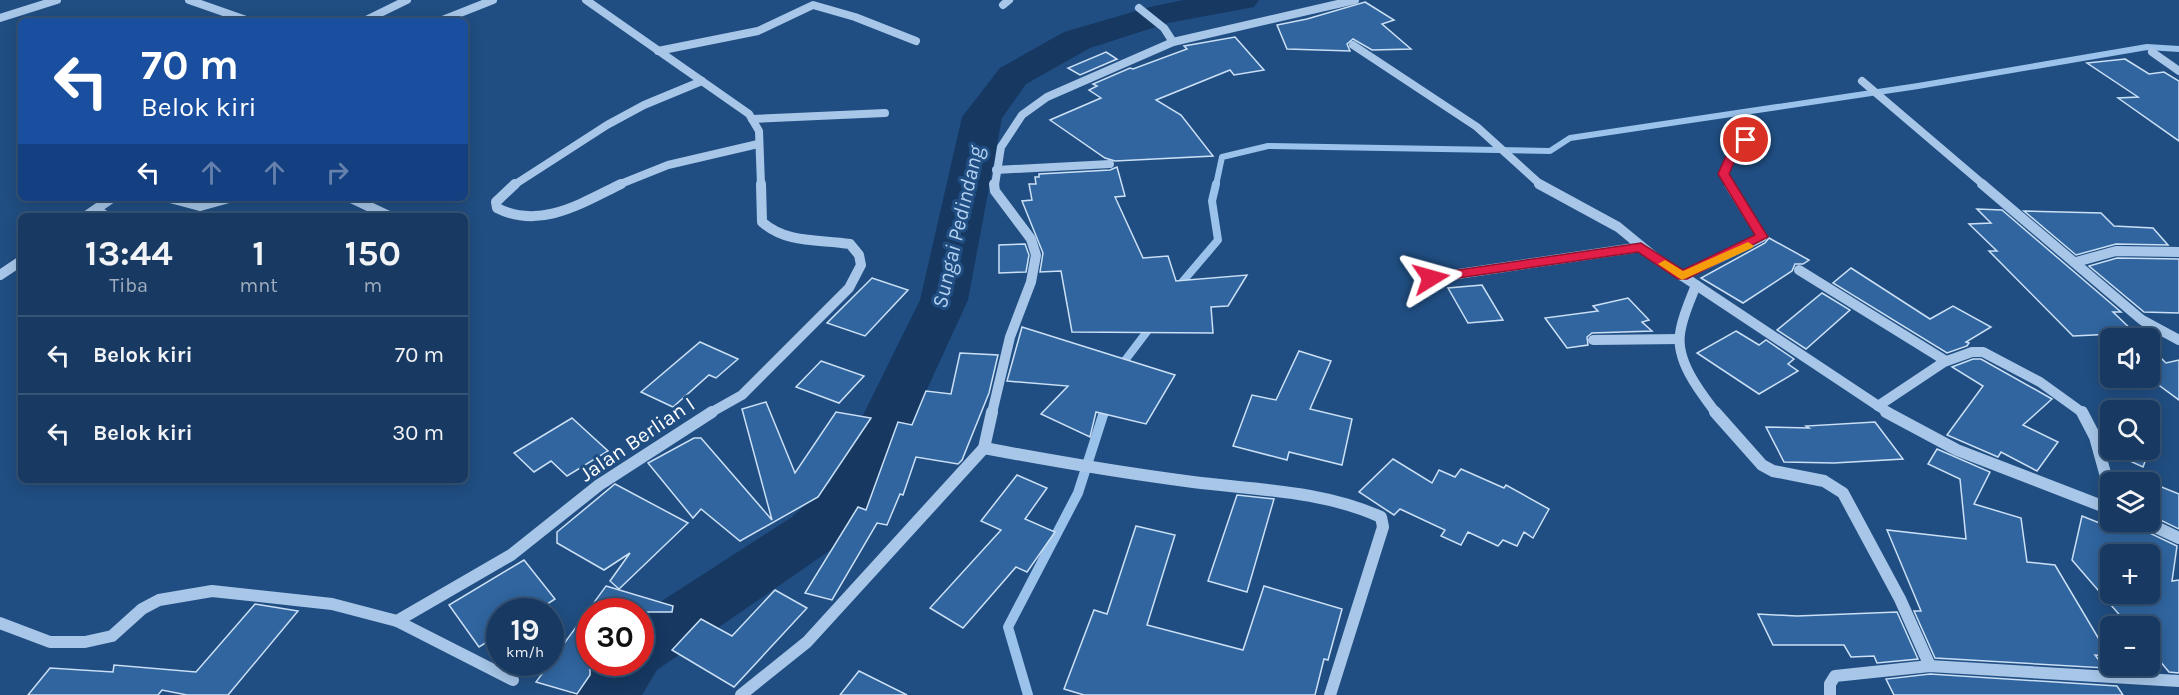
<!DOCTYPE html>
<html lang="id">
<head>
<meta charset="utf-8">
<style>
	body { margin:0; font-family:Karla,sans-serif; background:#25456b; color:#f1f3f6; height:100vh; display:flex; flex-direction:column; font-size:22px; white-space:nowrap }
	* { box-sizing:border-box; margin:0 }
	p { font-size:20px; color:#9fadbe }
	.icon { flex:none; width:33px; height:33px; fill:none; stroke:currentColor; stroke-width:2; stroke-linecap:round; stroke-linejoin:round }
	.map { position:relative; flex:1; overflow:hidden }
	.panel { position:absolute; left:18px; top:213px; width:450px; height:270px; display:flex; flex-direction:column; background:#183a62; border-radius:9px; box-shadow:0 3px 15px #0003,0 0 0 2px #365477 }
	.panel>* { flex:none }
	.top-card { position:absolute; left:18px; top:18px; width:450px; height:183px; border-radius:9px; box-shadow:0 3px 15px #0003,0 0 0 2px #365477; background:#1a4fa0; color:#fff; overflow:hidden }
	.tools { position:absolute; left:2100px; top:328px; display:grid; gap:12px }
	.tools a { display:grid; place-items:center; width:60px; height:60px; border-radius:9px; background:#183a62; box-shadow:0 3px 15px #0003,0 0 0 2px #365477; font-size:30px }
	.speed { position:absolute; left:486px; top:598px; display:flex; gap:12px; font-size:30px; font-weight:700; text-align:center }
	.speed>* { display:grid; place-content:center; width:78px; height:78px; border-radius:50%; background:#183a62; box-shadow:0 3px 15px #0003,0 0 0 2px #365477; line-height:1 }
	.speed small { font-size:15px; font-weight:400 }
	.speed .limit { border:9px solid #d22; background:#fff; color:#111 }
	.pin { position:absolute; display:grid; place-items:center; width:51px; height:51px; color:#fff; margin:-26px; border:3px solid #fff; border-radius:50%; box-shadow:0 2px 6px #0007 }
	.me { position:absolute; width:66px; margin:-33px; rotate:82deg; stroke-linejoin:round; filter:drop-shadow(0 0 4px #0008) }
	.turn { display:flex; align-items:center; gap:21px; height:126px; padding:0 24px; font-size:27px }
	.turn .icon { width:78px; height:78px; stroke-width:2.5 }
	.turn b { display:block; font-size:42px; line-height:51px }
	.lanes { display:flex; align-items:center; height:57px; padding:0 24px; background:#0003; justify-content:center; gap:30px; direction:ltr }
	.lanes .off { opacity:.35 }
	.eta { display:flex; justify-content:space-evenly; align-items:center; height:102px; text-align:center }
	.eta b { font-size:36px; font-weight:700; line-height:42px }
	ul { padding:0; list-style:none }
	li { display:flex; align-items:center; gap:18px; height:78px; padding:0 24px; border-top:2px solid #365477 }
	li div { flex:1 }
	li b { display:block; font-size:22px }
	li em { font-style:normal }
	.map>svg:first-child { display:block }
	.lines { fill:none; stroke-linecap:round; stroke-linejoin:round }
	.stream-far2 { stroke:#9ac2ea; stroke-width:6 }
	.stream-far1 { stroke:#9ac2ea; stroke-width:8 }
	.stream { stroke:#9ac2ea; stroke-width:10 }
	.river { fill:#163861; fill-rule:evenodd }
	.building { fill:#30659f; stroke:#cbe0f6; stroke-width:1.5; fill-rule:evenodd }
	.minor-far2 { stroke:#a7c6e8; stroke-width:8 }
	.minor-far1 { stroke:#a7c6e8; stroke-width:10 }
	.minor { stroke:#a7c6e8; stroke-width:12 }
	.route { fill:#e11d48; stroke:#92132f; stroke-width:1.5 }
	.slow { fill:#f59e0b }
	.labels { text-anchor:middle; stroke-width:6; stroke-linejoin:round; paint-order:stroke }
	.street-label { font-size:21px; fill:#fff; stroke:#204e82 }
	.water-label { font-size:22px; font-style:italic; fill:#b2d0f0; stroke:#204e82 }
</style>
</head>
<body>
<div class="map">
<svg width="2179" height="695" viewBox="0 0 2179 695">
	<rect width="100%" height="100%" fill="#204e82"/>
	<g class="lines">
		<path class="stream-far2" d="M1216,185L1222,157L1268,146L1550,151L1570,138L1918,86L2147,47L2179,49"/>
		<g class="stream-far1">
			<path d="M1178,287L1218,240L1212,201L1216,184"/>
			<path d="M1120,367L1152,325"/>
			<path d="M1103,413L1106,404"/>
		</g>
		<path class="stream" d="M1028,695L1008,627L1078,493L1104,412"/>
		<path class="river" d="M1183,0H1259L1254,7L1168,23L1090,48L1026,84L1002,118L968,300L871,511L832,549L657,670L642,695H571L580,675L590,663H640V615L792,517L830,482L920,300L962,117L1000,68L1064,32L1150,7Z"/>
	</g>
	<g class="building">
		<path d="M1365,2L1394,20L1382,24L1411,49L1372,50L1353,39L1347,44L1350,51L1287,49L1277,25L1307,19Z"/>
		<path d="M1235,37L1264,70L1234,75L1230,70L1156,100L1181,115L1213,156L1115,161L1105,158L1050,120L1101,98L1089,90L1097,86L1093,84L1130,68L1133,69L1187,49L1184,46Z"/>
		<path d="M1106,52L1117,59L1080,75L1068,68Z"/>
		<path d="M2125,59L2149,74L2164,72L2179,81V141L2118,98L2138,97L2087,63Z"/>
		<path d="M1117,167L1125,196L1115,197L1143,258L1168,256L1176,281L1247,275L1228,306L1211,307L1213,333L1072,332L1061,271L1040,272L1043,253L1022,201L1032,200L1029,184H1036L1035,177H1039V174L1110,170Z"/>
		<path d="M1977,209L2002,210L2121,312H2113L2135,333L2073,336L1989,251H1997L1969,224L1991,223Z"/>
		<path d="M2024,211L2101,213L2114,226L2153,228L2168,245L2116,244L2076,255Z"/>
		<path d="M1769,238L1809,260L1803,264H1795L1792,271L1743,303L1701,278L1765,243Z"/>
		<path d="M1025,244L1029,255L1026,272L999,273V245Z"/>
		<path d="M2117,258L2179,259V313L2144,312L2089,266Z"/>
		<path d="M1851,268L1930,319L1953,306L1991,327L1966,342L1969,343L1967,346L1947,353L1833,283Z"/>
		<path d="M872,278L908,290L865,336L827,323Z"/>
		<path d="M1482,285L1503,320L1468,323L1448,288Z"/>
		<path d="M1822,293L1850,310L1806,349L1777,330Z"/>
		<path d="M1628,298L1649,320L1642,322L1652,331L1592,333L1587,337L1588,345L1567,348L1545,318L1598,311L1593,306Z"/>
		<path d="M1022,327L1175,375L1146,424L1096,412L1090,437L1041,414L1068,386L1007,381Z"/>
		<path d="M1736,331L1759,345L1766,340L1794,359L1788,364L1798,371L1759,394L1697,353Z"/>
		<path d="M700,342L738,359L716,378L709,375L673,407L641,392Z"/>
		<path d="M2150,347L2166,363L2179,360V400L2149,378Z"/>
		<path d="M1299,351L1331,361L1310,409L1352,419L1342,465L1289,452L1287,460L1233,446L1252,395L1276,400Z"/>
		<path d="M960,353L998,355L989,393L962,460L958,464L916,457L903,495L900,494L887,525L877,523L832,600L805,593L858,507L866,510L898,422L912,425L926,391L951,394Z"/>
		<path d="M1973,359H1981L2052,399L2023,425L2058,442L2037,471L2001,452L1998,457L1947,435L1983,386L1952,367Z"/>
		<path d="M821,361L864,376L839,403L796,387Z"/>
		<path d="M766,402L795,473L836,412L871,418L818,497L740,541L701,509L693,518L648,463L694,438H701L772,520L742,409Z"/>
		<path d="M572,418L608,451L567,476L551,461L534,472L514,453Z"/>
		<path d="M1875,422L1903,459L1834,463L1784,462L1766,427L1809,428L1806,426Z"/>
		<path d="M2110,428V450H2150V429L2156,432L2143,467L2108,451L2105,442Z"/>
		<path d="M1937,449L1990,472L1974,504L2021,518L2027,562L2055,565L2109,656L2095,655L2105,668L1935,658L1914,611H1921L1887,530L1966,539L1960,479L1928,464Z"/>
		<path d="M1393,459L1432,483L1439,470L1455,477L1461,469L1504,488L1506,485L1549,509L1533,538L1524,532L1517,546L1503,540L1498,546L1468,532L1461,545L1441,536L1445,530L1400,509L1394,515L1359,492Z"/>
		<path d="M1017,475L1047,488L1025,519L1055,532L1027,572L1016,567L963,628L930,608L1001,530L981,521Z"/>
		<path d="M2132,475L2179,494V529L2150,515V483H2130Z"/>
		<path d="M615,484L688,523L619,589L610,581L630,553L604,570L557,543V532Z"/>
		<path d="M1237,495L1274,499L1247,592L1208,581Z"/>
		<path d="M2082,516L2117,530L2119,522H2137L2141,529L2177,546L2172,581L2179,580V673L2169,672L2150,649V627H2130L2072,560ZM2110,555H2150V594H2110Z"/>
		<path d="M1136,526L1175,535L1147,625L1243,650L1264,586L1342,609L1328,660L1324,659L1315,695H1084L1064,689L1094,610L1107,614Z"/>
		<path d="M524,560L555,599L535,612H500V634L479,647L449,605Z"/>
		<path d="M606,586L673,606L672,612H590V675L577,694L536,682Z"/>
		<path d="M775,590L807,608L734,687L672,650L701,619L732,636Z"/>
		<path d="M255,604L298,611L228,695H187L162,690L158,695H28L50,668L113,672L114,665L196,672Z"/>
		<path d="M1897,612L1918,659L1877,663L1874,656L1851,657L1844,645H1773L1758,614L1797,616Z"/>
		<path d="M859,671L907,695H840Z"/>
		<path d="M1930,674L2117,686L2123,695H1894L1886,679Z"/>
	</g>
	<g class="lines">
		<g class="minor-far2">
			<path d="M189,0L249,21"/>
			<path d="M586,0L749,114L759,131L761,185"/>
			<path d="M1003,5L1009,0"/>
			<path d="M1139,8L1164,28L1173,42"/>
			<path d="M0,18L57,0"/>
			<path d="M364,21L407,0"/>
			<path d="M440,21L493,0"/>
			<path d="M1353,45L1477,127L1541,185"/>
			<path d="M658,51L758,31L813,5L855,17L916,41"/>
			<path d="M2152,52L2179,71"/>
			<path d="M1862,81L1984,185"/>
			<path d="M752,119L885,113"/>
			<path d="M996,170L1110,164"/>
			<path d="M514,185L607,125L644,105L702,81"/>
			<path d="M618,185L668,165L758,144"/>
			<path d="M995,185L1001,147L1022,115L1047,97L1173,42L1355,0"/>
			<path d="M1730,185L1723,174L1733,151L1746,140"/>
		</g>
		<g class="minor-far1">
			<path d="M515,184L496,202L497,208C540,230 582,203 621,184"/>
			<path d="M1539,184L1618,227L1657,259L1889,413"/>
			<path d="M1982,184L2142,320L2179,340"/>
			<path d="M170,198L200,206L229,198"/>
			<path d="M351,198L389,216"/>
			<path d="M96,210L106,216"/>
			<path d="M86,216L112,198"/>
			<path d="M2076,262L2116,251L2179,252"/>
			<path d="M1799,270L1946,361"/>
			<path d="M0,275L21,261"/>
			<path d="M1682,276L1762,237L1729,184"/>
			<path d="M1431,278L1641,247"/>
			<path d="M1696,285C1690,301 1682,317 1680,334C1676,362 1701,393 1716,413"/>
			<path d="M1593,340L1679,339"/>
			<path d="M1878,406L1944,362L1972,352H1983L2040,382L2083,413"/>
			<path d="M710,413L742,395L849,288L861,265L859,255L850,244C819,239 787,244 762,222L761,184"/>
			<path d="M992,413L1010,337L1031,282L1036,255L1031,239L995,191L994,184"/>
		</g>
		<g class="minor">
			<path d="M1715,412L1762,465L1773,471L1824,481L1843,493L1900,599L1930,666"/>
			<path d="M1886,412L1957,450L2110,509"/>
			<path d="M2082,412L2095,437L2110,491"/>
			<path d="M984,448C1053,461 1123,473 1193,482C1256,490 1321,490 1381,517L1383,527L1330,695"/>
			<path d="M2145,522L2179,538"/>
			<path d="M397,621L513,680"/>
			<path d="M0,623L50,642H85L112,636L142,609L159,600L212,591L332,604L397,621L511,555L599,485L712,412"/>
			<path d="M741,695L807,642L984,448L992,412"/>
			<path d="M1830,695V684L1835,676L1930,666L2179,681"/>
		</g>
	</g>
	<path class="route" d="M1746,137L1751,140L1738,153L1729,174L1768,237L1687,279H1678L1638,252L1431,282L1424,278L1431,274L1641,243L1683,270L1755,235L1718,174L1729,149Z"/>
	<path class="slow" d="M1748,242L1754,246L1752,248L1682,280L1658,264L1665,260L1683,271Z"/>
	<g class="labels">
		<g class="street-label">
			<text transform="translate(637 439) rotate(-34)" y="7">Jalan Berlian I</text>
		</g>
		<g class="water-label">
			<text transform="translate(957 227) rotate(-77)" y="8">Sungai Pedindang</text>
		</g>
	</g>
</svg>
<div class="tools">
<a><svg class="icon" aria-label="sound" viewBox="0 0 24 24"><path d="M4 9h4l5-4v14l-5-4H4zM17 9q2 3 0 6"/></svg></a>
<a><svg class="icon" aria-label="search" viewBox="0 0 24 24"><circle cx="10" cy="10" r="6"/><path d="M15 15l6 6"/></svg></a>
<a><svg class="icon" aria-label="layers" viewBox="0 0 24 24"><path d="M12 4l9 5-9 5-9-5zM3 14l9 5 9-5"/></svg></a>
<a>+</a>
<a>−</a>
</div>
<div class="speed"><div>19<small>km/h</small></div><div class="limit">30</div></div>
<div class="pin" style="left:1746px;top:140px;background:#d93025"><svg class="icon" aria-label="arrive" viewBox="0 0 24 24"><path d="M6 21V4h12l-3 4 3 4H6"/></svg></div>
<svg class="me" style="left:1431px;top:278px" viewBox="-20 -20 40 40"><path d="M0-17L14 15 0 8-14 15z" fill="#e11d48" stroke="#fff" stroke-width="4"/></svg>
<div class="top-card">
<div class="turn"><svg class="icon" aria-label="left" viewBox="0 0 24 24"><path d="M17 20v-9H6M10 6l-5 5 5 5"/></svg><div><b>70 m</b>Belok kiri</div></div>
<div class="lanes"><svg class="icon" aria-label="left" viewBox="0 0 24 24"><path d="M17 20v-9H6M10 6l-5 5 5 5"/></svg><svg class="icon off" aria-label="ahead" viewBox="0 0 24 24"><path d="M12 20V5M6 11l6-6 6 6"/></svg><svg class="icon off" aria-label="ahead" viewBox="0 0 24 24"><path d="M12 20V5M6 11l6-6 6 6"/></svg><svg class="icon off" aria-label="right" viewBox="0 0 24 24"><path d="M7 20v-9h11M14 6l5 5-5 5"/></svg></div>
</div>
<section class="panel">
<div class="eta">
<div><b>13:44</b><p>Tiba</p></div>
<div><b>1</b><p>mnt</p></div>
<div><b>150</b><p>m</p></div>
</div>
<ul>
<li><svg class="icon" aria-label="left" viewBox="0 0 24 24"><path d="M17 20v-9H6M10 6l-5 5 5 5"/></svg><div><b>Belok kiri</b></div><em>70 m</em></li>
<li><svg class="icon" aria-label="left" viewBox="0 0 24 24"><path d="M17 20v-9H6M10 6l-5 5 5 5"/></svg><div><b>Belok kiri</b></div><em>30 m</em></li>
</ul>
</section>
</div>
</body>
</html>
